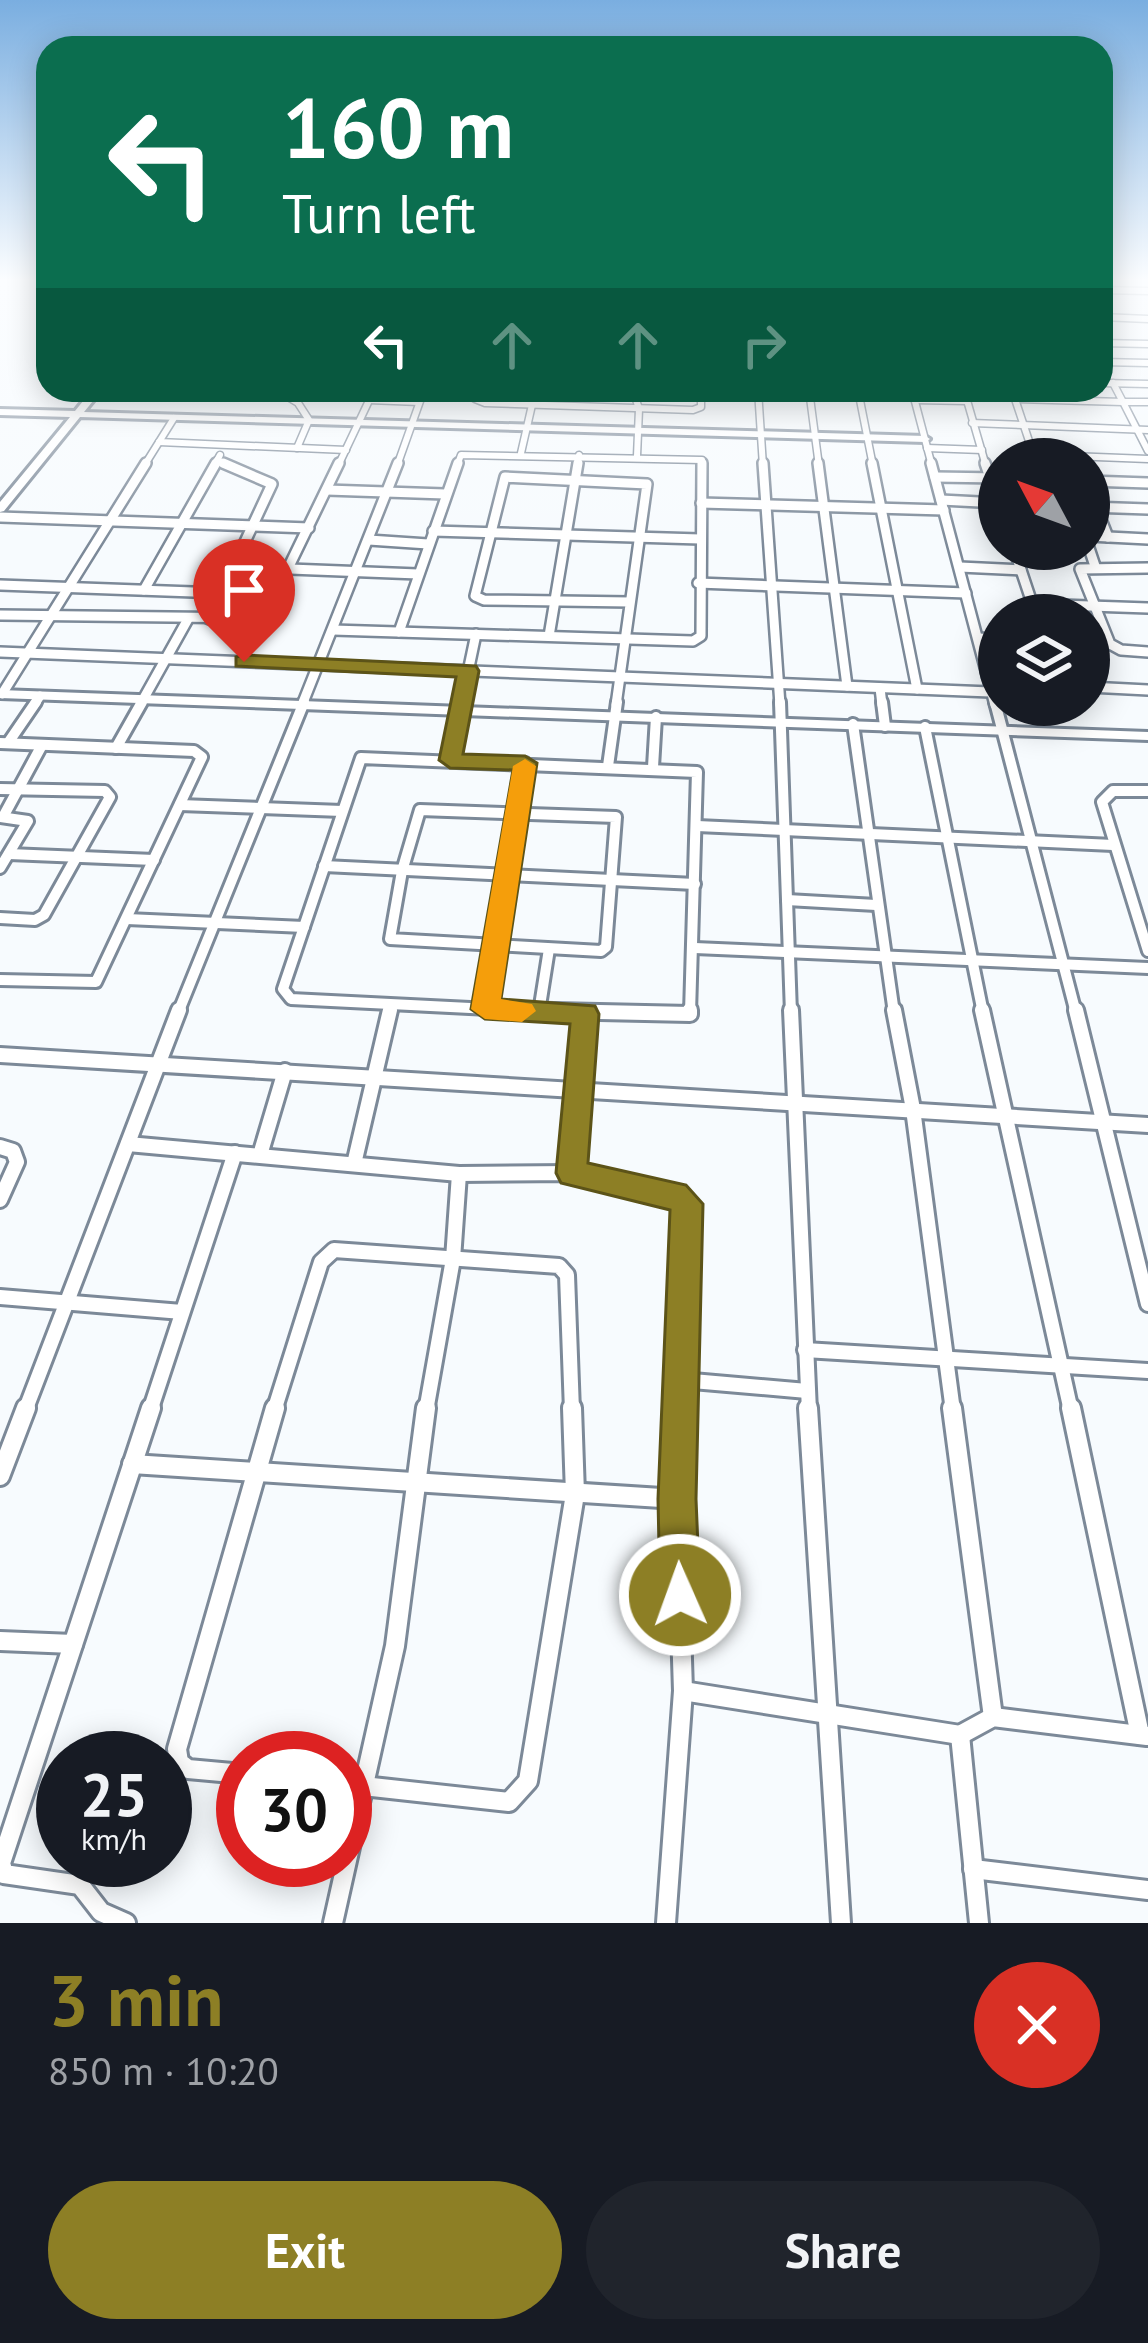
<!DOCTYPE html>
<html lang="en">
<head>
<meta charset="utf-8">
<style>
	body { margin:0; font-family:"PT Sans",sans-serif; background:#20242c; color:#f1f3f6; height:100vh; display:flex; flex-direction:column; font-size:45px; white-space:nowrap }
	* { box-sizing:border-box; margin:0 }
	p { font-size:39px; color:#9ea1a6 }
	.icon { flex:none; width:66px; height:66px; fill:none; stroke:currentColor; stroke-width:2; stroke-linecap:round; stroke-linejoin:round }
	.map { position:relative; height:1923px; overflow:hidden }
	.panel { display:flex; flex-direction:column; background:#171b24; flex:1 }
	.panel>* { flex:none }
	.top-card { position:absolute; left:36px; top:36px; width:1077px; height:366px; border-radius:36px; box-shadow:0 6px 30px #0003; background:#0b6e4f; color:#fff; overflow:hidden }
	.needle { width:78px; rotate:311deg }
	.tools { position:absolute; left:978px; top:438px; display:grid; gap:24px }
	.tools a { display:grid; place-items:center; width:132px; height:132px; border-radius:50%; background:#171b24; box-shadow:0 6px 30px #0003; font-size:60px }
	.speed { position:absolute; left:36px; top:1731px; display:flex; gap:24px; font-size:60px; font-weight:700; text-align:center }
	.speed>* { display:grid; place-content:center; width:156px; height:156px; border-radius:50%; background:#171b24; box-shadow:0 6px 30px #0003; line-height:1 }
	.speed small { font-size:30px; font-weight:400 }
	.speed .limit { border:18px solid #d22; background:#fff; color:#111 }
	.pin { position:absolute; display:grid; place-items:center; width:102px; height:102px; color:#fff; margin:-123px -51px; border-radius:50% 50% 50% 0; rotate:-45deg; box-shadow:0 0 12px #0007 }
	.pin .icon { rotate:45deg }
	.me { position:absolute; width:132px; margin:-66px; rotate:358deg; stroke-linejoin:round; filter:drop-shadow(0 0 9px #0008) }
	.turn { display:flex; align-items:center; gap:42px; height:252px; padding:0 48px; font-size:54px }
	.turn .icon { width:156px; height:156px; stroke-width:2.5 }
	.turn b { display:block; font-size:84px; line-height:102px }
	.lanes { display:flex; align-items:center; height:114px; padding:0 48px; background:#0003; justify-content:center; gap:60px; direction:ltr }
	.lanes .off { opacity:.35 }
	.round { display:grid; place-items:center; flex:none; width:126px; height:126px; border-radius:63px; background:#20242c }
	.headline { display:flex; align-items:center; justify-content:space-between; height:204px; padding:0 48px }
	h1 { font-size:72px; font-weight:800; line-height:90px; color:#8d7f25 }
	.cta { display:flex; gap:24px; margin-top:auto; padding:24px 48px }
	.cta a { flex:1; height:138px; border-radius:72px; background:#8d7f25; color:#fff; font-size:48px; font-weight:800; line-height:138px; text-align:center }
	.cta a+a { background:#20242c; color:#f1f3f6 }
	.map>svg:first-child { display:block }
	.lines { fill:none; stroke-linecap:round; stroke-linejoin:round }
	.street-far4-casing { stroke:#7c8998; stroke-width:9 }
	.street-far3-casing { stroke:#7c8998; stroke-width:14 }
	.street-far2-casing { stroke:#7c8998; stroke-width:16 }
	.street-far1-casing { stroke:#7c8998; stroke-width:20 }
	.street-casing { stroke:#7c8998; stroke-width:24 }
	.secondary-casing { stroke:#7c8998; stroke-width:6 }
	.street-far4 { stroke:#fff; stroke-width:6 }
	.street-far3 { stroke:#fff; stroke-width:9 }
	.street-far2 { stroke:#fff; stroke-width:10 }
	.street-far1 { stroke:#fff; stroke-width:14 }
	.street { stroke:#fff; stroke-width:18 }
	.secondary { fill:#fff; fill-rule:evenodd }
	.route { fill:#8d7f25; stroke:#5c5318; stroke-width:3 }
	.slow { fill:#f59e0b }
</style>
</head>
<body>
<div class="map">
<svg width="1148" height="1923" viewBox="0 0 1148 1923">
	<rect width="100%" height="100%" fill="#f7fbfe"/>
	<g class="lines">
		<defs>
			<g id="street-far4">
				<path d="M1101,290L1148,291"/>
				<path d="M1101,317L1148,319"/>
				<path d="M1101,343L1148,344"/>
				<path d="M1101,362L1148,363"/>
				<path d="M1101,383L1148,384"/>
				<path d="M276,390L298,403L309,420L297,448"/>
				<path d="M477,390L475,399L485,403L693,410L701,407V390"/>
				<path d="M633,390L639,409L637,456"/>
				<path d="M758,390L763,466"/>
				<path d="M809,390L819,466"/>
				<path d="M858,390L873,466"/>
				<path d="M912,390L932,466"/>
				<path d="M964,390L986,466"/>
				<path d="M1012,390L1032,450L1045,455L1148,459"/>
				<path d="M1015,399L1123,402L1113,383"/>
				<path d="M369,400L419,402"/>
				<path d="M915,400L967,401"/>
				<path d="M1148,402H1123L1148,451"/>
				<path d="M972,423L1148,430"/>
				<path d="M159,442L346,450"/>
				<path d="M927,448L982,450"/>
				<path d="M521,453L532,405"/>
				<path d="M217,460L230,466"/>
				<path d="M144,466L174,418"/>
				<path d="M214,466L220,455"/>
				<path d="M338,466L374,390"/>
				<path d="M397,466L424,390"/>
				<path d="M457,466L461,455L702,460V466"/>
				<path d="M577,466L579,455"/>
			</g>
			<g id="street-far3">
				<path d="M763,463L780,705"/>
				<path d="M818,463L847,686"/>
				<path d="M872,463L917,689"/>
				<path d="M931,463L995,705"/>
				<path d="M985,463L990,478"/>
				<path d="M935,477L999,478"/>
				<path d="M1089,481L1148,483"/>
				<path d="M1089,489L1108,537"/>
				<path d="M327,490L445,494"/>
				<path d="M941,500L999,503"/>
				<path d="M701,503L944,510"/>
				<path d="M1089,507L1148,509"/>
				<path d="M0,517L309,528"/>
				<path d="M433,531L700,539"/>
				<path d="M1089,536L1148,539"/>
				<path d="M369,540L428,544"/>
				<path d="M1089,548L1095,566"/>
				<path d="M1014,549L1036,615"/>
				<path d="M960,567L1021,570"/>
				<path d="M1148,568L1080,569L1110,644L1121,650L1148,652"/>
				<path d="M290,569L418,574"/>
				<path d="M698,583L966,593"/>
				<path d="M0,585L221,593"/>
				<path d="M144,590L216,463"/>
				<path d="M1032,604L1148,608"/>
				<path d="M0,615L264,618L339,463"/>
				<path d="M209,619L272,484L223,463"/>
				<path d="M333,630L693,641L701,636L702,463"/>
				<path d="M399,632L458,463"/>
				<path d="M549,636L578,463"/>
				<path d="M978,638L999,639"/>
				<path d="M0,652L990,692"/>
				<path d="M1089,687L1148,690"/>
				<path d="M880,688L882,705"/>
				<path d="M2,694L146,463"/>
				<path d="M34,705L40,696"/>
				<path d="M140,705L188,619"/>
				<path d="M302,705L398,463"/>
				<path d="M461,705L476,634"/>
				<path d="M616,705L647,484L505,477L475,596L484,600L630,602"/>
			</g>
			<g id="street-far2">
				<path d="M780,702L791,1013"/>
				<path d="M882,702L885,726"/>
				<path d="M995,702L1076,1013"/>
				<path d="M853,724L894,1013"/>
				<path d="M925,727L983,1013"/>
				<path d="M0,743L194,751L202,757L96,982L0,980"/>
				<path d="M8,743L36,702"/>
				<path d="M116,748L142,702"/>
				<path d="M450,760L462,702"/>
				<path d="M608,766L617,702"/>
				<path d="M653,767L656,717"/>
				<path d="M0,789L105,791L110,797L44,915L35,920L0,918"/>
				<path d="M1148,791H1113L1102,802L1148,951"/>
				<path d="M180,805L342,811"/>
				<path d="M420,810L616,817L606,947L601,951L390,939L402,871Z"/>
				<path d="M0,817L28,821L0,868"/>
				<path d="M3,817L42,745"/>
				<path d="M697,826L1113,845"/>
				<path d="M9,854L154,860"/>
				<path d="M324,866L695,884"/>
				<path d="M787,900L876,905"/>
				<path d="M127,919L304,927"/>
				<path d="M695,948L1148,968"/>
				<path d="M485,1009L525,763"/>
				<path d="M539,1012L549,949"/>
				<path d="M178,1013L304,702"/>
				<path d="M389,1013L391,1005"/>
				<path d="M568,1013L291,999L283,989L361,758L697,772L690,1013"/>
			</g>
			<g id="street-far1">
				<path d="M509,1010L690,1014V1010"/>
				<path d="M791,1010L809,1411"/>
				<path d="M894,1010L913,1109L953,1411"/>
				<path d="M982,1010L1071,1411"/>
				<path d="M1076,1010L1148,1304"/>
				<path d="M0,1055L1148,1125"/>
				<path d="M128,1144L459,1174L572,1173L675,1194L687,1204L680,1411"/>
				<path d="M0,1147L13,1151L17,1162L0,1200"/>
				<path d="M260,1155L285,1071"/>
				<path d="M354,1164L390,1010"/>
				<path d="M572,1173L585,1014"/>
				<path d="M0,1297L182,1312"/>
				<path d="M805,1350L1148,1371"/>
				<path d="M681,1380L807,1391"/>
				<path d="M25,1411L179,1010"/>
				<path d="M150,1411L235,1153"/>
				<path d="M274,1411L321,1262L334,1250L559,1266L567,1275L572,1411"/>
				<path d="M426,1411L453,1259L459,1174"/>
			</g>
			<g id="street">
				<path d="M808,1408L841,1923"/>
				<path d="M952,1408L993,1717"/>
				<path d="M1071,1408L1140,1735"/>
				<path d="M132,1464L677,1499"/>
				<path d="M0,1476L26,1408"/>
				<path d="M0,1641L73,1644"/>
				<path d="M683,1691L960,1735L993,1717L1147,1736"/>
				<path d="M960,1735L979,1923"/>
				<path d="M243,1774L188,1769L179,1762L177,1749L275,1408"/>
				<path d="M345,1784L509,1802L528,1781L575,1494L572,1408"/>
				<path d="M973,1869L1148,1890"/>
				<path d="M126,1923L101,1912L80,1885L4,1874L1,1863L151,1408"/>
				<path d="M333,1923L395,1646L426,1408"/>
				<path d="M666,1923L683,1691L677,1499L680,1408"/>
			</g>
			<g id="secondary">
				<path d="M92,390H102L84,412L925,436L930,439L925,442L80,417L4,511L0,512V502L70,417L0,415V409L75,411Z"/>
				<path d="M0,690L1148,732V740L0,698Z"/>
			</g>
		</defs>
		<use href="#street-far4" class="street-far4-casing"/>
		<use href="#street-far3" class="street-far3-casing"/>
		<use href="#street-far2" class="street-far2-casing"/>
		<use href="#street-far1" class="street-far1-casing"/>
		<use href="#street" class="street-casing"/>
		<use href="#secondary" class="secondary-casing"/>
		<use href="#street-far4" class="street-far4"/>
		<use href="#street-far3" class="street-far3"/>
		<use href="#street-far2" class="street-far2"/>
		<use href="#street-far1" class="street-far1"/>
		<use href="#street" class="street"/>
		<use href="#secondary" class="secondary"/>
	</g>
	<linearGradient id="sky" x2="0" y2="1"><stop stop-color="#7aaee0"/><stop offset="0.51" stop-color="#fbfdff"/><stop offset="1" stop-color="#fbfdff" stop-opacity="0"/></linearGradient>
	<rect width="1148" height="548" fill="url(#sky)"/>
	<path class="route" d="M244,655L476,666L479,671L463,754L525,756L537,763L501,999L595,1006L599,1014L588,1163L686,1185L703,1204L696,1499L700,1595L694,1610L680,1616L666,1610L660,1595L658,1499L670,1210L561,1183L556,1173L570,1024L485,1019L471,1009L513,770L450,768L439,760L456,677L236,666V657Z"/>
	<path class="slow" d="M525,759L536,766L501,999L532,1004L536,1011L522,1022L485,1019L471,1009L513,766Z"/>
</svg>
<div class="tools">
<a><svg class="needle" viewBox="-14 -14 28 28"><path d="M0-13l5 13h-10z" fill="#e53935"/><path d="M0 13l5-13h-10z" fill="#9ea1a6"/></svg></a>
<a><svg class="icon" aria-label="layers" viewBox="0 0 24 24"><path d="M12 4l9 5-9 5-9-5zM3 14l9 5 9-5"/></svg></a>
</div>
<div class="speed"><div>25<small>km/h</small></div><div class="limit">30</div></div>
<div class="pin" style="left:244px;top:662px;background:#d93025"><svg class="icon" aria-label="arrive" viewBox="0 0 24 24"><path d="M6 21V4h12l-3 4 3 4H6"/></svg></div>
<svg class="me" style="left:680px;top:1595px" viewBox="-20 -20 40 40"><circle r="17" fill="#8d7f25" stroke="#fff" stroke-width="3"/><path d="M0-11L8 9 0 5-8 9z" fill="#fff"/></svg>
<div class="top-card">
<div class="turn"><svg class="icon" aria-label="left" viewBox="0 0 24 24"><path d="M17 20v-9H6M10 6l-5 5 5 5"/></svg><div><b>160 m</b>Turn left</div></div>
<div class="lanes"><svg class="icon" aria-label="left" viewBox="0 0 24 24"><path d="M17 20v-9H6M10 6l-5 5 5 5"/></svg><svg class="icon off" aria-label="ahead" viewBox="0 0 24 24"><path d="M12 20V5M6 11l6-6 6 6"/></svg><svg class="icon off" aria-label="ahead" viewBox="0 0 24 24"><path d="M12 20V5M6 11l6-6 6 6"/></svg><svg class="icon off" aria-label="right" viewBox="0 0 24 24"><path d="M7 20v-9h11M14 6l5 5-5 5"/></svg></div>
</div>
</div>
<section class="panel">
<div class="headline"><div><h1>3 min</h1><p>850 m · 10:20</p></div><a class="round" style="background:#d93025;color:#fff"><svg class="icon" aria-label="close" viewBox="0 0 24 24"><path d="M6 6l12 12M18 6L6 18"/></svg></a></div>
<div class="cta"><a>Exit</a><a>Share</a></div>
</section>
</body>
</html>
